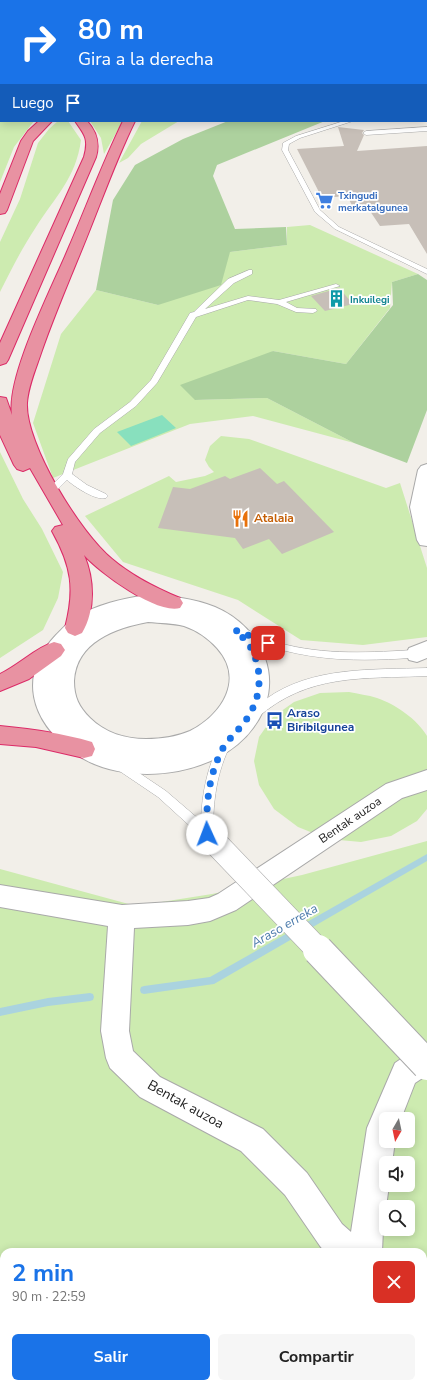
<!DOCTYPE html>
<html lang="es">
<head>
<meta charset="utf-8">
<style>
	body { margin:0; font-family:"Nunito Sans",sans-serif; background:#f6f6f6; color:#222; height:100vh; display:flex; flex-direction:column; font-size:15px; white-space:nowrap }
	* { box-sizing:border-box; margin:0 }
	p { font-size:13px; color:#767676 }
	.icon { flex:none; width:22px; height:22px; fill:none; stroke:currentColor; stroke-width:2; stroke-linecap:round; stroke-linejoin:round }
	.map { position:relative; flex:1; overflow:hidden }
	.sheet { position:absolute; left:0px; top:1248px; width:427px; height:140px; display:flex; flex-direction:column; background:#fff; border-radius:12px 12px 0 0; box-shadow:0 2px 10px #0003 }
	.sheet>* { flex:none }
	.hud { position:absolute; left:0px; top:0px; width:427px; height:122px; box-shadow:0 2px 10px #0003; background:#1a73e8; color:#fff; overflow:hidden }
	.needle { width:26px; rotate:189deg }
	.buttons { position:absolute; left:379px; top:1112px; display:grid; gap:8px }
	.buttons a { display:grid; place-items:center; width:36px; height:36px; border-radius:6px; background:#fff; box-shadow:0 2px 10px #0003; font-size:20px }
	.pin { position:absolute; display:grid; place-items:center; width:34px; height:34px; color:#fff; margin:-17px; border-radius:8px; box-shadow:0 2px 6px #0006 }
	.me { position:absolute; width:44px; margin:-22px; rotate:358deg; stroke-linejoin:round; filter:drop-shadow(0 0 3px #0008) }
	.turn { display:flex; align-items:center; gap:14px; height:84px; padding:0 12px; font-size:18px }
	.turn .icon { width:52px; height:52px; stroke-width:2.5 }
	.turn b { display:block; font-size:28px; line-height:34px }
	.then { display:flex; align-items:center; height:38px; padding:0 12px; background:#0003; gap:8px; font-size:15px }
	.round { display:grid; place-items:center; flex:none; width:42px; height:42px; border-radius:6px; background:#f6f6f6 }
	.head { display:flex; align-items:center; justify-content:space-between; height:68px; padding:0 12px }
	h1 { font-size:24px; font-weight:700; line-height:30px; color:#1a73e8 }
	.button { display:flex; gap:8px; margin-top:auto; padding:8px 12px }
	.button a { flex:1; height:46px; border-radius:6px; background:#1a73e8; color:#fff; font-size:16px; font-weight:700; line-height:46px; text-align:center }
	.button a+a { background:#f6f6f6; color:#222 }
	.map>svg:first-child { display:block }
	.grass { fill:#cdebb0; fill-rule:evenodd }
	.forest { fill:#add19e }
	.pitch { fill:#88e0be }
	.lines { fill:none; stroke-linecap:round; stroke-linejoin:round }
	.stream { fill:#aad3df; fill-rule:evenodd }
	.building { fill:#c7bfb8 }
	.lane-casing { stroke:#a9a9a9; stroke-width:1 }
	.street-casing { stroke:#a9a9a9; stroke-width:2 }
	.highway-casing { stroke:#dc2a67; stroke-width:2 }
	.path { stroke:#fa8072; stroke-width:1; stroke-dasharray:1 1; stroke-linecap:butt }
	.lane { fill:#fff; fill-rule:evenodd }
	.street { fill:#fff; fill-rule:evenodd }
	.highway { fill:#e892a2; fill-rule:evenodd }
	.street-bridge-far1-casing { stroke:#a9a9a9; stroke-width:25; stroke-linecap:butt }
	.street-bridge-casing { stroke:#a9a9a9; stroke-width:32; stroke-linecap:butt }
	.street-bridge-far1 { stroke:#fff; stroke-width:24 }
	.street-bridge { stroke:#fff; stroke-width:30 }
	.route { stroke:#1a73e8; stroke-width:7; stroke-dasharray:0 12.6 }
	.labels { text-anchor:middle; stroke-width:3.5; stroke-linejoin:round; paint-order:stroke }
	.far-shop-label { font-size:10px; font-weight:bold; fill:#366cbe; stroke:#fff; text-anchor:start }
	.far-culture-label { font-size:10px; font-weight:bold; fill:#0d838f; stroke:#fff; text-anchor:start }
	.food-label { font-size:12px; font-weight:bold; fill:#c56008; stroke:#fff; text-anchor:start }
	.transit-label { font-size:12px; font-weight:bold; fill:#164399; stroke:#fff; text-anchor:start }
	.street-label { font-size:12px; fill:#222; stroke:#fff }
	.water-label { font-size:13px; font-style:italic; fill:#4a7aab; stroke:#fff }
	.near-street-label { font-size:14px; fill:#222; stroke:#fff }
</style>
</head>
<body>
<div class="map">
<svg width="427" height="1388" viewBox="0 0 427 1388">
	<rect width="100%" height="100%" fill="#f2efe9"/>
	<g class="grass">
		<path d="M0,0H202L1,1L0,41Z"/>
		<path d="M0,98L1,121H34L14,147L0,182Z"/>
		<path d="M58,121H68L81,140C76,178 55,197 36,227C22,248 11,270 0,292V242L20,199L38,143L49,129Z"/>
		<path d="M90,121H123L104,154L101,138Z"/>
		<path d="M142,121H179L141,144L128,158L119,163Z"/>
		<path d="M310,225L418,274L392,282L390,308L346,364L273,351L195,400L267,398L354,443L253,416L190,424L53,478L33,423L61,334L96,290L158,305L230,252L287,245V227Z"/>
		<path d="M221,436L249,439L386,488L400,483L427,568V637L363,645L301,640L238,600L123,562L85,516L169,476L176,482L205,476L214,472L209,467L205,460L210,446Z"/>
		<path d="M0,452L23,499L42,529L63,572L58,598L43,630L0,658Z"/>
		<path d="M349,692C358,694 368,695 377,698C395,704 417,719 427,736V809L417,821L391,836L361,842L328,839L298,827L274,809L259,785L254,761L259,737L273,717L294,702L320,693Z"/>
		<path d="M427,841V1388H0V869L136,906L212,894L302,875ZM386,1119H408V1141H386ZM386,1163H408V1185H386ZM386,1207H408V1229H386ZM4,1252H423V1384H4Z"/>
	</g>
	<g class="forest">
		<path d="M228,121H325L217,165L213,176L235,229L286,227L287,245L230,252L221,285L158,305L96,290L113,200L135,165L183,139Z"/>
		<path d="M418,274L427,280V410L407,463L354,443L267,398L195,400L180,385L273,351L346,364L393,305L392,282Z"/>
	</g>
	<path class="pitch" d="M162,415L176,428L131,446L117,432Z"/>
	<g class="lines">
		<g class="stream">
			<path d="M427,854V861L214,984L144,994L141,993L140,990L141,987L144,986L210,977Z"/>
			<path d="M90,993L93,994L94,997L93,1000L90,1001L48,1006L0,1016V1008L48,998Z"/>
		</g>
	</g>
	<g class="building">
		<path d="M338,127L364,130L362,133L364,135L357,151L427,146V254L409,224L380,226L368,208L354,209L347,196L322,198L297,149L344,146Z"/>
		<path d="M339,288L353,304L325,311L311,296Z"/>
		<path d="M260,468L277,484L284,481L334,532L282,554L269,539L243,549L235,538L158,528L173,487L190,489L225,476L230,479Z"/>
	</g>
	<g class="lines">
		<defs>
			<g id="lane">
				<rect x="426" y="109" width="1" height="4"/>
				<path d="M344,121H353L300,138L289,144L288,150L320,210L339,227L427,269V274L335,229L315,212L282,150L283,143L296,136Z"/>
				<path d="M427,127V131L366,135L363,133L366,131Z"/>
				<path d="M249,270H252V274L234,283L205,309L248,296L279,300L336,284L340,286L286,302L297,308L316,309L317,311L313,313L296,312L277,304L248,300L196,317L157,383L136,406L100,433L75,462L72,474L87,485L106,494L108,496L106,498C96,501 75,487 67,480L54,493H48L46,491L63,474L68,459L94,429L130,402L151,380L190,313L194,312L228,279Z"/>
				<path d="M241,628C257,633 271,641 287,645C333,656 381,652 427,649V657C355,662 306,663 237,635L236,632L237,629Z"/>
				<path d="M427,668V676C363,679 308,673 257,718L253,719L249,718L247,715C251,708 259,703 266,699C312,666 373,670 427,668Z"/>
				<path d="M225,739L229,741L231,744C216,773 213,802 213,834L211,838L207,839L203,838L158,797L115,768L113,765L115,762L119,760L123,762L166,791L201,821C202,793 207,769 219,744L221,741Z"/>
			</g>
			<g id="street">
				<path d="M427,464V546L420,545L417,540L410,507L418,470L421,466Z"/>
				<path d="M147,595C170,596 193,598 215,607C264,628 287,683 253,728C217,778 122,789 73,752C31,721 17,676 56,635C62,629 68,622 75,618C97,604 122,599 147,595ZM148,622C160,623 173,623 184,626C196,630 208,638 217,648C245,679 222,715 190,731C176,737 161,739 146,739C126,739 105,733 90,718C79,707 74,697 74,681C76,642 115,628 148,622Z"/>
				<path d="M427,641V658L417,662L409,660L406,654L409,648Z"/>
				<path d="M427,770V790L402,798L236,910L210,921L188,925L134,928L129,1031L133,1051L160,1077L263,1129L307,1173L342,1224L351,1232L367,1128L395,1063L417,1048L427,1044V1075L415,1083L401,1119H386V1141H395L392,1163H386V1185H389L383,1229L382,1252H325L320,1246L285,1195L241,1151L140,1097L110,1068L106,1058L101,1031L108,926L0,907V885L122,905L188,901L209,898L218,894L386,784Z"/>
				<path d="M423,1345L427,1347V1386L422,1384Z"/>
			</g>
			<g id="highway">
				<rect x="0" y="43" width="1" height="6"/>
				<rect x="426" y="49" width="1" height="6"/>
				<rect x="0" y="61" width="1" height="6"/>
				<rect x="426" y="76" width="1" height="6"/>
				<rect x="0" y="90" width="1" height="6"/>
				<path d="M39,121H52L33,141L7,210L5,213L0,214V194L21,141L28,131Z"/>
				<path d="M75,121H87C97,132 100,143 96,157L8,360L6,363L0,365V343L84,157C89,139 85,135 75,121Z"/>
				<path d="M123,121H135C113,166 97,214 77,261C64,293 50,326 39,359C34,373 28,388 27,403C25,444 81,534 112,559C132,576 156,588 180,598L183,603L180,608C157,615 99,572 84,555C94,578 96,610 82,633L75,636L68,633L65,628C75,589 72,567 52,531L55,527L63,525L30,468L23,471L17,469L14,465L0,435V397L6,398L12,415C6,376 53,286 69,247C87,205 103,162 123,121Z"/>
				<path d="M54,642L61,644L65,650L61,656L29,679L0,691V674C19,665 35,648 54,642Z"/>
				<path d="M0,726C31,729 62,733 92,742L95,749L92,756L84,758L36,747L0,744Z"/>
			</g>
		</defs>
		<use href="#lane" class="lane-casing"/>
		<use href="#street" class="street-casing"/>
		<use href="#highway" class="highway-casing"/>
		<path class="path" d="M148,1L154,0"/>
		<use href="#lane" class="lane"/>
		<use href="#street" class="street"/>
		<use href="#highway" class="highway"/>
		<defs>
			<path id="street-bridge-far1" d="M207,834L319,951"/>
			<path id="street-bridge" d="M318,950L427,1065"/>
		</defs>
		<use href="#street-bridge-far1" class="street-bridge-far1-casing"/>
		<use href="#street-bridge" class="street-bridge-casing"/>
		<use href="#street-bridge-far1" class="street-bridge-far1"/>
		<use href="#street-bridge" class="street-bridge"/>
	</g>
	<g class="lines">
		<path class="route" d="M207,834C206,806 208,780 220,754C225,742 234,735 242,725C262,702 265,669 248,643C244,638 239,634 235,630L268,643"/>
	</g>
	<defs>
		<symbol id="supermarket-bare" viewBox="-9 -9 18 18"><path d="M-6-5.5h2.5l.6 2H6L4.5 2H-2.5L-4.4-4H-6ZM-1.5 3.2a1.3 1.3 0 1 0 .1 0ZM3 3.2a1.3 1.3 0 1 0 .1 0Z" fill="#3f7fe0" stroke="#fff" stroke-width="2.5" paint-order="stroke"/></symbol>
		<symbol id="building-bare" viewBox="-9 -9 18 18"><path d="M-4-6H4V6H1V3H-1V6H-4ZM-2.5-4.3h1.7v1.8h-1.7ZM.8-4.3h1.7v1.8H.8ZM-2.5-1h1.7V.8h-1.7ZM.8-1h1.7V.8H.8Z" fill="#0f9aa8" stroke="#fff" stroke-width="2.5" paint-order="stroke"/></symbol>
		<symbol id="restaurant-bare" viewBox="-9 -9 18 18"><path d="M-5-6h1v4h1v-4h1v4h1v-4h1v5L-1.5 .5V6h-2V.5L-5-1ZM5-6V6H3V1.5H1.5Q1.5-4 5-6Z" fill="#e8710a" stroke="#fff" stroke-width="2.5" paint-order="stroke"/></symbol>
		<symbol id="bus-bare" viewBox="-9 -9 18 18"><path d="M-5-6H5V4H4V6H2V4H-2V6H-4V4H-5ZM-3.5-4V0h7V-4ZM-3.5 1.2v1.5H-2V1.2ZM2 1.2v1.5H3.5V1.2Z" fill="#1a4fb4" stroke="#fff" stroke-width="2.5" paint-order="stroke"/></symbol>
	</defs>
	<g fill-rule="evenodd">
		<use href="#supermarket-bare" x="312" y="188" width="25" height="25"/>
		<use href="#building-bare" x="324" y="286" width="25" height="25"/>
		<use href="#restaurant-bare" x="228" y="506" width="25" height="25"/>
		<use href="#bus-bare" x="262" y="708" width="25" height="25"/>
	</g>
	<g class="labels">
		<g class="far-shop-label">
			<text x="338" y="199">Txingudi<tspan x="338" dy="12">merkatalgunea</tspan></text>
		</g>
		<g class="far-culture-label">
			<text x="350" y="303">Inkuilegi</text>
		</g>
		<g class="food-label">
			<text x="254" y="522">Atalaia</text>
		</g>
		<g class="transit-label">
			<text x="287" y="717">Araso<tspan x="287" dy="14">Biribilgunea</tspan></text>
		</g>
		<g class="street-label">
			<text transform="translate(350 820) rotate(-34)" y="4">Bentak auzoa</text>
		</g>
		<g class="water-label">
			<text transform="translate(284 925) rotate(-30)" y="5">Araso erreka</text>
		</g>
		<g class="near-street-label">
			<text transform="translate(186 1104) rotate(29)" y="5">Bentak auzoa</text>
		</g>
	</g>
</svg>
<div class="buttons">
<a><svg class="needle" viewBox="-14 -14 28 28"><path d="M0-13l5 13h-10z" fill="#e53935"/><path d="M0 13l5-13h-10z" fill="#767676"/></svg></a>
<a><svg class="icon" aria-label="sound" viewBox="0 0 24 24"><path d="M4 9h4l5-4v14l-5-4H4zM17 9q2 3 0 6"/></svg></a>
<a><svg class="icon" aria-label="search" viewBox="0 0 24 24"><circle cx="10" cy="10" r="6"/><path d="M15 15l6 6"/></svg></a>
</div>
<div class="pin" style="left:268px;top:643px;background:#d93025"><svg class="icon" aria-label="arrive" viewBox="0 0 24 24"><path d="M6 21V4h12l-3 4 3 4H6"/></svg></div>
<svg class="me" style="left:207px;top:834px" viewBox="-20 -20 40 40"><circle r="19" fill="#fff"/><path d="M0-13L10 11 0 6-10 11z" fill="#1a73e8"/></svg>
<div class="hud">
<div class="turn"><svg class="icon" aria-label="right" viewBox="0 0 24 24"><path d="M7 20v-9h11M14 6l5 5-5 5"/></svg><div><b>80 m</b>Gira a la derecha</div></div>
<div class="then">Luego<svg class="icon" aria-label="arrive" viewBox="0 0 24 24"><path d="M6 21V4h12l-3 4 3 4H6"/></svg></div>
</div>
<section class="sheet">
<div class="head"><div><h1>2 min</h1><p>90 m · 22:59</p></div><a class="round" style="background:#d93025;color:#fff"><svg class="icon" aria-label="close" viewBox="0 0 24 24"><path d="M6 6l12 12M18 6L6 18"/></svg></a></div>
<div class="button"><a>Salir</a><a>Compartir</a></div>
</section>
</div>
</body>
</html>
